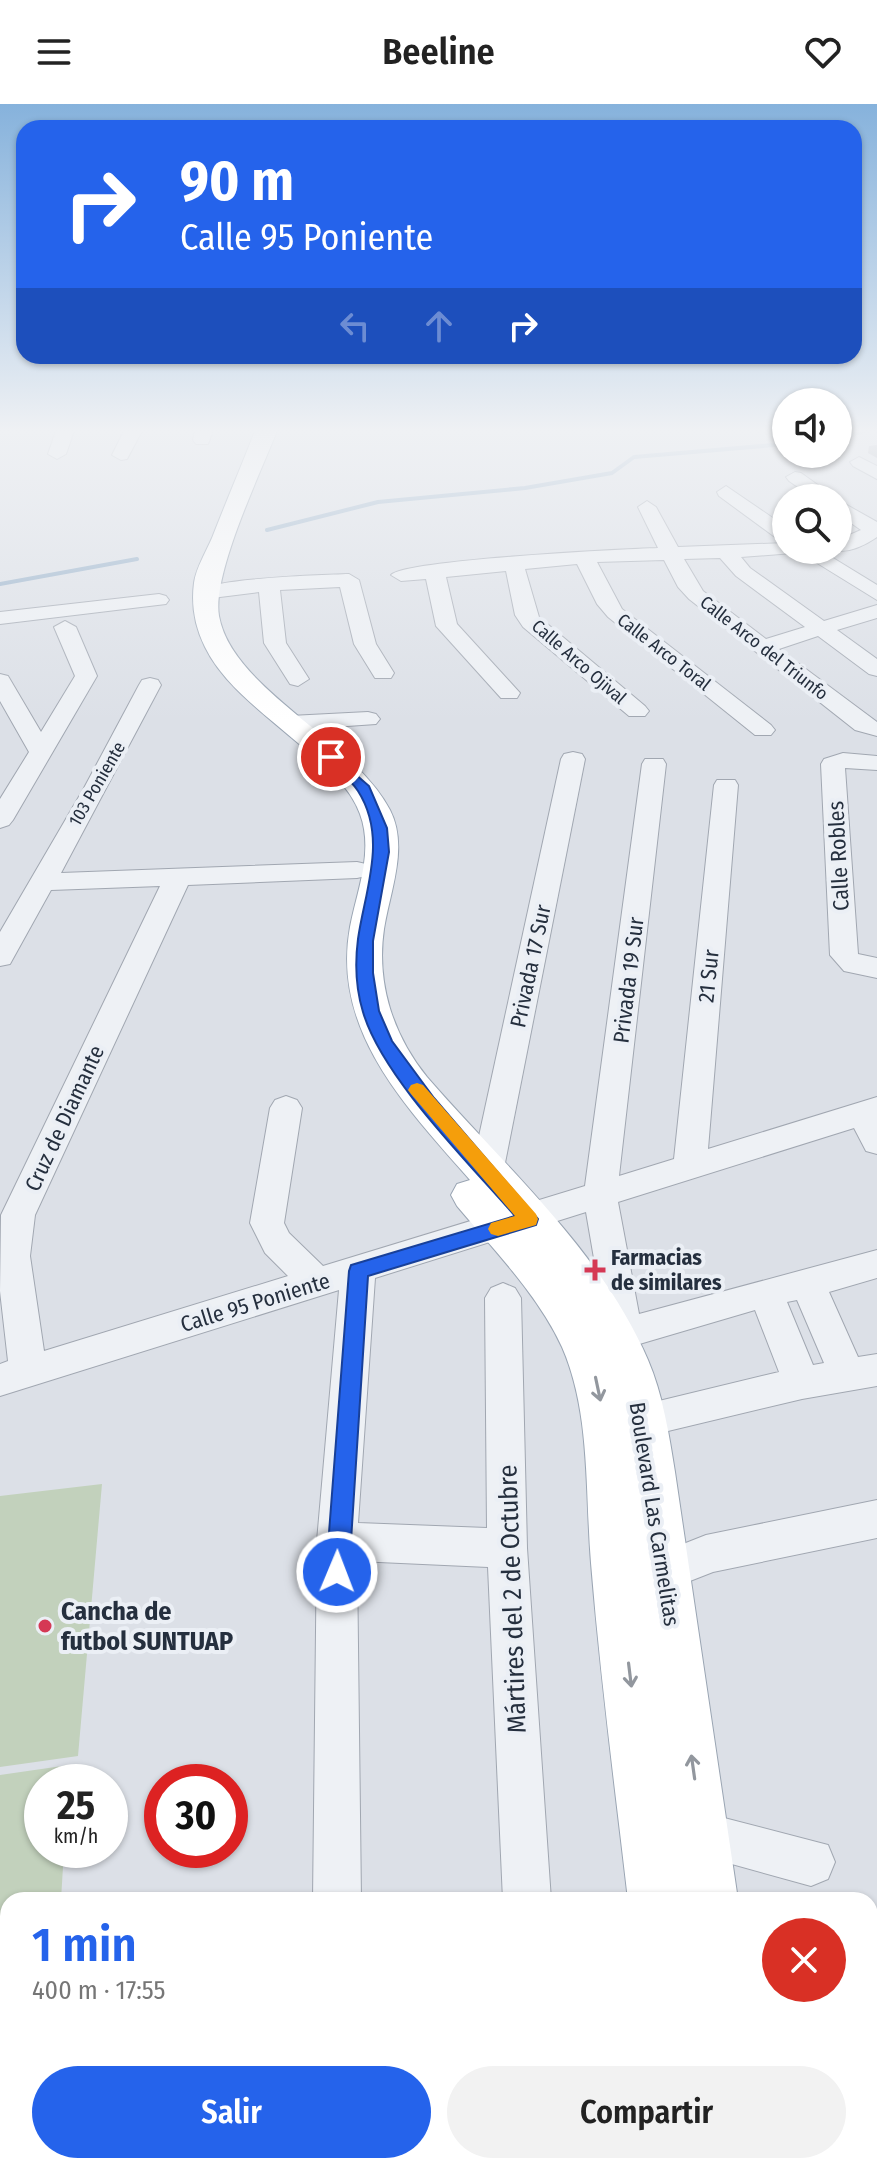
<!DOCTYPE html>
<html lang="es">
<head>
<meta charset="utf-8">
<style>
	body { margin:0; font-family:"Fira Sans Condensed",sans-serif; background:#f2f2f2; color:#222; height:100vh; display:flex; flex-direction:column; font-size:30px; white-space:nowrap }
	* { box-sizing:border-box; margin:0 }
	p { font-size:26px; color:#767676 }
	.icon { flex:none; width:44px; height:44px; fill:none; stroke:currentColor; stroke-width:2; stroke-linecap:round; stroke-linejoin:round }
	.map { position:relative; flex:1; overflow:hidden }
	.drawer { position:absolute; left:0px; top:1788px; width:878px; height:282px; display:flex; flex-direction:column; background:#fff; border-radius:24px 24px 0 0; box-shadow:0 2px 6px #0004 }
	.drawer>* { flex:none }
	.banner { position:absolute; left:16px; top:16px; width:846px; height:244px; border-radius:24px; box-shadow:0 2px 6px #0004; background:#2563eb; color:#fff; overflow:hidden }
	.controls { position:absolute; left:772px; top:284px; display:grid; gap:16px }
	.controls a { display:grid; place-items:center; width:80px; height:80px; border-radius:50%; background:#fff; box-shadow:0 2px 6px #0004; font-size:40px }
	.speed { position:absolute; left:24px; top:1660px; display:flex; gap:16px; font-size:40px; font-weight:700; text-align:center }
	.speed>* { display:grid; place-content:center; width:104px; height:104px; border-radius:50%; background:#fff; box-shadow:0 2px 6px #0004; line-height:1 }
	.speed small { font-size:20px; font-weight:400 }
	.speed .limit { border:12px solid #d22; background:#fff; color:#111 }
	.pin { position:absolute; display:grid; place-items:center; width:68px; height:68px; color:#fff; margin:-34px; border:4px solid #fff; border-radius:50%; box-shadow:0 2px 8px #0007 }
	.me { position:absolute; width:88px; margin:-44px; rotate:1deg; stroke-linejoin:round; filter:drop-shadow(0 0 6px #0008) }
	.turn { display:flex; align-items:center; gap:28px; height:168px; padding:0 32px; font-size:36px }
	.turn .icon { width:104px; height:104px; stroke-width:2.5 }
	.turn b { display:block; font-size:56px; line-height:68px }
	.lanes { display:flex; align-items:center; height:76px; padding:0 32px; background:#0003; justify-content:center; gap:40px; direction:ltr }
	.lanes .off { opacity:.35 }
	.round { display:grid; place-items:center; flex:none; width:84px; height:84px; border-radius:42px; background:#f2f2f2 }
	.headline { display:flex; align-items:center; justify-content:space-between; height:136px; padding:0 32px }
	h1 { font-size:48px; font-weight:600; line-height:60px; color:#2563eb }
	.button { display:flex; gap:16px; margin-top:auto; padding:16px 32px }
	.button a { flex:1; height:92px; border-radius:48px; background:#2563eb; color:#fff; font-size:32px; font-weight:600; line-height:92px; text-align:center }
	.button a+a { background:#f2f2f2; color:#222 }
	header { display:flex; justify-content:space-between; align-items:center; height:104px; padding:0 32px; background:#fff; font-size:36px; font-weight:600 }
	.map>svg:first-child { display:block }
	.green { fill:#c2d1bc }
	.lines { fill:none; stroke-linecap:round; stroke-linejoin:round }
	.stream { stroke:#94afc9; stroke-width:4 }
	.minor-casing { stroke:#a1a7b1; stroke-width:2 }
	.major-casing { stroke:#9aa5b3; stroke-width:2 }
	.minor { fill:#eef1f5; fill-rule:evenodd }
	.major { fill:#fff; fill-rule:evenodd }
	.wall { fill:#9aa0a9 }
	.oneway { stroke:#92979e }
	.route { fill:#2563eb; stroke:#184099; stroke-width:2 }
	.slow { fill:#f59e0b }
	.poi-dot { fill:#d53854; stroke:#ebeff5; stroke-width:3 }
	.labels { text-anchor:middle; stroke-width:8; stroke-linejoin:round; paint-order:stroke }
	.far-street-label { font-size:18px; fill:#252f3e; stroke:#ebeff5 }
	.street-label { font-size:22px; fill:#252f3e; stroke:#ebeff5 }
	.poi-label { font-size:22px; font-weight:bold; fill:#252f3e; stroke:#ebeff5; text-anchor:start }
	.near-street-label { font-size:26px; fill:#252f3e; stroke:#ebeff5 }
	.near-poi-label { font-size:26px; font-weight:bold; fill:#252f3e; stroke:#ebeff5; text-anchor:start }
</style>
</head>
<body>
<header><svg class="icon" aria-label="menu" viewBox="0 0 24 24"><path d="M4 6h16M4 12h16M4 18h16"/></svg>Beeline<svg class="icon" aria-label="heart" viewBox="0 0 24 24"><path d="M12 20l-8-8c-3-5 5-10 8-4 3-6 11-1 8 4z"/></svg></header>
<div class="map">
<svg width="877" height="2069" viewBox="0 0 877 2069">
	<rect width="100%" height="100%" fill="#dce0e7"/>
	<g class="green">
		<path d="M102,1380L78,1652L0,1663V1392Z"/>
		<path d="M69,1661L68,1678H42V1746H64L61,1796H8V1997L0,1998V1671Z"/>
	</g>
	<g class="lines">
		<g class="stream">
			<path d="M838,335L864,327"/>
			<path d="M267,426L378,398L525,384L612,369L634,353L786,340"/>
			<path d="M0,480L137,455"/>
		</g>
		<defs>
			<g id="minor">
				<path d="M56,327H74L66,350L57,355L48,350Z"/>
				<path d="M124,327H142L127,355L121,356L112,351Z"/>
				<path d="M195,327H213L208,340H196L193,336Z"/>
				<path d="M859,353L877,362V375L853,362L850,358Z"/>
				<path d="M795,368L801,369L836,394H814L789,377L786,373Z"/>
				<path d="M726,382L786,423V438L779,436L719,392L717,388Z"/>
				<path d="M838,396L877,418V433C864,442 847,450 831,446H838V436L861,426L838,410Z"/>
				<path d="M647,397L656,403L678,443L786,439V446H795L793,449L741,453L750,464L824,517L877,501V514L837,526L877,555V572L869,570L818,532L779,545L877,618V632L855,626L689,495L678,483L664,456L597,458L622,505L771,621L775,626L771,631H755L608,513L597,500L577,460L525,465L539,513L645,602L649,607L645,612H629L523,523L515,511L506,467L446,473L457,520L520,589L517,594H501L436,522L426,475L401,477L391,471C404,456 624,445 658,444L638,403ZM720,454L736,472L805,523L766,535L703,487L684,455Z"/>
				<path d="M796,446H820L877,481V496Z"/>
				<path d="M349,470L359,476L376,540L394,569L391,574H375L354,540L340,483L280,486L286,539L309,575L298,582L290,580L264,539L259,488L204,495L194,489C206,474 323,471 349,470Z"/>
				<path d="M159,490L166,492L169,496L166,500L0,520V508Z"/>
				<path d="M65,517L76,523L97,572L13,716L9,721L0,724V695L29,648L0,597V570L8,572L41,628L75,572L54,523Z"/>
				<path d="M150,574L158,576L161,581L61,769L357,758L366,760L370,766L366,772L357,774L188,781L35,1111L30,1152L44,1247L288,1172L265,1149L250,1119L270,1004L275,996L286,992L297,996L302,1004L284,1119L289,1129L323,1162L585,1082L642,660L645,655H663L666,660L619,1072L674,1055L714,681L717,676H735L738,681L708,1045L877,993V1050L866,1047L854,1024L618,1098L639,1210L877,1146V1174L829,1188L858,1253L877,1250V1282L802,1295L643,1333L630,1328L624,1316L630,1304L779,1268L755,1206L636,1241C627,1253 618,1254 604,1249L599,1238L606,1224L586,1108L375,1174L358,1419L487,1424L485,1194L491,1184L503,1179L515,1184L521,1194L527,1444L551,1796H503L488,1463L357,1457L361,1796H313L317,1437L339,1186L0,1292V1260L8,1257L0,1187L1,1111L160,782L51,786L10,860L0,862V828L84,684L139,581L142,576ZM797,1196L824,1259L813,1261L787,1198Z"/>
				<path d="M368,608L376,610L380,615L376,620L290,626L282,624L278,619L282,614L290,612Z"/>
				<path d="M573,648L582,650L585,655L503,1069L499,1078L487,1082L475,1078L471,1069L561,655L564,650Z"/>
				<path d="M843,649L877,652V666L845,664L858,850L877,854V874L844,867L830,851L821,660L824,655Z"/>
				<path d="M877,1396V1434L713,1468L667,1486L653,1480L647,1466L653,1452L706,1431Z"/>
				<path d="M701,1708L828,1741L835,1758L828,1775L811,1782L685,1747L678,1731L685,1715Z"/>
				<path d="M877,1886V1936L870,1937V1887Z"/>
				<path d="M870,2036L877,2039V2069H842L841,2062H870Z"/>
				<path d="M43,2062H111L108,2069H40Z"/>
				<path d="M362,2062H418L421,2069H365Z"/>
			</g>
			<g id="major">
				<path d="M255,327H277C260,370 212,470 219,512C232,585 353,635 390,706C409,743 390,787 384,825C376,879 393,931 427,973C504,1062 601,1146 648,1256C663,1291 669,1330 675,1368L738,1796H628C615,1684 600,1571 591,1459C585,1389 591,1309 562,1243C538,1191 494,1146 457,1102L451,1091L457,1080L470,1076C407,1004 331,927 350,823C357,786 374,748 360,710C349,679 317,655 292,634C262,608 223,580 205,543C195,523 191,501 194,479C196,464 206,448 212,434C226,398 241,363 255,327Z"/>
				<path d="M651,2062H770V2069H652Z"/>
			</g>
		</defs>
		<use href="#minor" class="minor-casing"/>
		<use href="#major" class="major-casing"/>
		<use href="#minor" class="minor"/>
		<use href="#major" class="major"/>
	</g>
	<path class="wall" d="M877,341V354L868,349L869,342Z"/>
	<defs><path id="oneway-shaft" d="M-6 0H5M1.5-3L5.5 0L1.5 3" fill="none" stroke-width="1.6" stroke-linecap="round" stroke-linejoin="round" transform="scale(2)"/></defs>
	<g class="oneway">
		<use href="#oneway-shaft" transform="translate(598 1285) rotate(78)"/>
		<use href="#oneway-shaft" transform="translate(630 1571) rotate(83)"/>
		<use href="#oneway-shaft" transform="translate(693 1663) rotate(-98)"/>
	</g>
	<linearGradient id="sky" x2="0" y2="1"><stop stop-color="#86b2dc"/><stop offset="0.53" stop-color="#eff1f4"/><stop offset="1" stop-color="#eff1f4" stop-opacity="0"/></linearGradient>
	<rect width="877" height="617" fill="url(#sky)"/>
	<path class="route" d="M331,649L369,682L387,724L389,748L373,837V869L379,907L392,937L434,994L538,1115L536,1121L368,1172L349,1468L346,1476L337,1479L329,1476L326,1468L349,1167L351,1161L358,1159L515,1112C469,1059 382,973 363,908C356,885 355,858 358,835C365,786 388,734 358,687C350,674 334,665 324,653Z"/>
	<path class="slow" d="M417,979L423,981L536,1110L538,1115L536,1121L498,1132L491,1130L488,1125L491,1119L515,1112L411,990L408,986L411,981Z"/>
	<g class="poi-dot">
		<path d="M591 1154h8v8h8v8h-8v8h-8v-8h-8v-8h8z"/>
		<circle cx="45" cy="1522" r="8"/>
	</g>
	<g class="labels">
		<g class="far-street-label">
			<text transform="translate(764 544) rotate(38)" y="6">Calle Arco del Triunfo</text>
			<text transform="translate(664 548) rotate(38)" y="6">Calle Arco Toral</text>
			<text transform="translate(579 558) rotate(41)" y="6">Calle Arco Ojival</text>
			<text transform="translate(97 680) rotate(-60)" y="6">103 Poniente</text>
		</g>
		<g class="street-label">
			<text transform="translate(838 752) rotate(-93)" y="8">Calle Robles</text>
			<text transform="translate(530 862) rotate(-78)" y="8">Privada 17 Sur</text>
			<text transform="translate(708 872) rotate(-84)" y="8">21 Sur</text>
			<text transform="translate(628 876) rotate(-83)" y="8">Privada 19 Sur</text>
			<text transform="translate(64 1014) rotate(-65)" y="8">Cruz de Diamante</text>
			<text transform="translate(255 1198) rotate(-17)" y="8">Calle 95 Poniente</text>
			<text transform="translate(655 1410) rotate(81)" y="8">Boulevard Las Carmelitas</text>
		</g>
		<g class="poi-label">
			<text x="611" y="1161">Farmacias<tspan x="611" dy="25">de similares</tspan></text>
		</g>
		<g class="near-street-label">
			<text transform="translate(512 1495) rotate(-92)" y="9">Mártires del 2 de Octubre</text>
		</g>
		<g class="near-poi-label">
			<text x="61" y="1516">Cancha de<tspan x="61" dy="30">futbol SUNTUAP</tspan></text>
		</g>
	</g>
</svg>
<div class="controls">
<a><svg class="icon" aria-label="sound" viewBox="0 0 24 24"><path d="M4 9h4l5-4v14l-5-4H4zM17 9q2 3 0 6"/></svg></a>
<a><svg class="icon" aria-label="search" viewBox="0 0 24 24"><circle cx="10" cy="10" r="6"/><path d="M15 15l6 6"/></svg></a>
</div>
<div class="speed"><div>25<small>km/h</small></div><div class="limit">30</div></div>
<div class="pin" style="left:331px;top:653px;background:#d93025"><svg class="icon" aria-label="arrive" viewBox="0 0 24 24"><path d="M6 21V4h12l-3 4 3 4H6"/></svg></div>
<svg class="me" style="left:337px;top:1468px" viewBox="-20 -20 40 40"><circle r="17" fill="#2563eb" stroke="#fff" stroke-width="3"/><path d="M0-11L8 9 0 5-8 9z" fill="#fff"/></svg>
<div class="banner">
<div class="turn"><svg class="icon" aria-label="right" viewBox="0 0 24 24"><path d="M7 20v-9h11M14 6l5 5-5 5"/></svg><div><b>90 m</b>Calle 95 Poniente</div></div>
<div class="lanes"><svg class="icon off" aria-label="left" viewBox="0 0 24 24"><path d="M17 20v-9H6M10 6l-5 5 5 5"/></svg><svg class="icon off" aria-label="ahead" viewBox="0 0 24 24"><path d="M12 20V5M6 11l6-6 6 6"/></svg><svg class="icon" aria-label="right" viewBox="0 0 24 24"><path d="M7 20v-9h11M14 6l5 5-5 5"/></svg></div>
</div>
<section class="drawer">
<div class="headline"><div><h1>1 min</h1><p>400 m · 17:55</p></div><a class="round" style="background:#d93025;color:#fff"><svg class="icon" aria-label="close" viewBox="0 0 24 24"><path d="M6 6l12 12M18 6L6 18"/></svg></a></div>
<div class="button"><a>Salir</a><a>Compartir</a></div>
</section>
</div>
</body>
</html>
